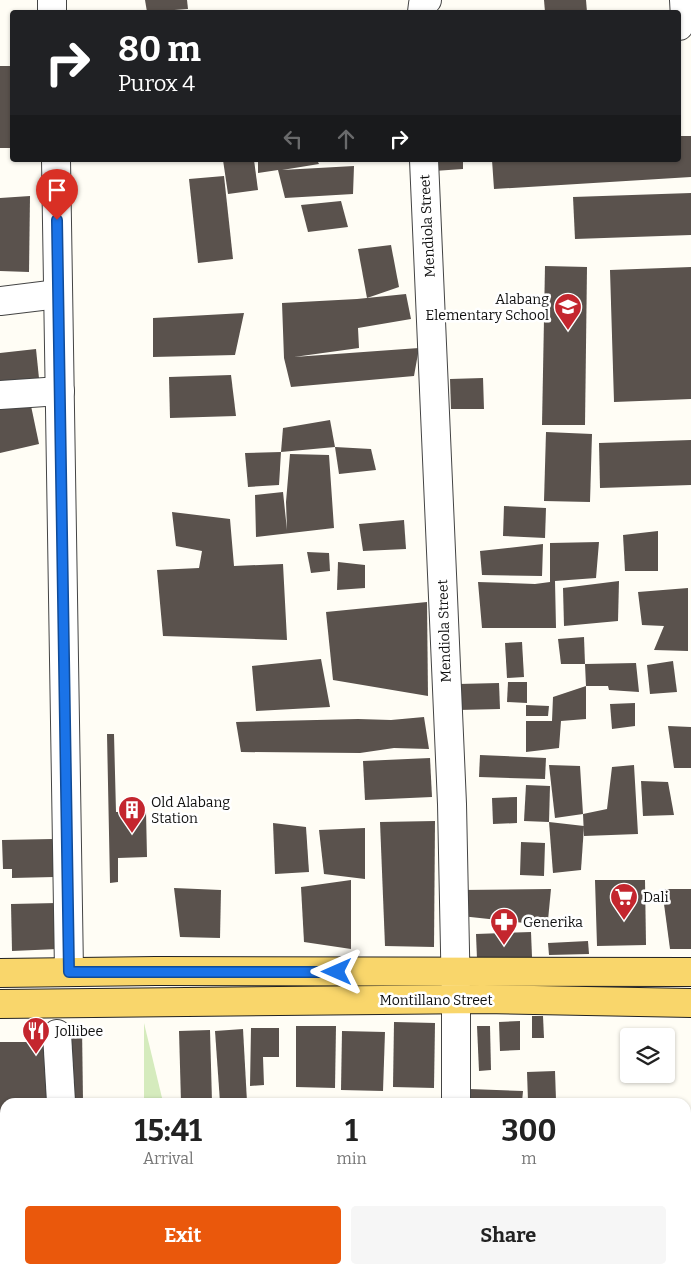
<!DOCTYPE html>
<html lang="en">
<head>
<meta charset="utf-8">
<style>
	body { margin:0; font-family:Bitter,serif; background:#f6f6f6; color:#222; height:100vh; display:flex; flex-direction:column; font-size:19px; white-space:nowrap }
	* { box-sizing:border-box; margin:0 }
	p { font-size:16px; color:#767676 }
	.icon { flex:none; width:28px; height:28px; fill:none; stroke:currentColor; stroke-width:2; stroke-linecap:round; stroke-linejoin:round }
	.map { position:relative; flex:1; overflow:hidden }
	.sheet { position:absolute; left:0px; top:1098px; width:691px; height:176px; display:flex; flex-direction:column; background:#fff; border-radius:15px 15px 0 0; box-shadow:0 1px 4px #0004 }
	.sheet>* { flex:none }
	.top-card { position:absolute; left:10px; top:10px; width:671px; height:152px; border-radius:5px; box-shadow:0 1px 4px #0004; background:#202124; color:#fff; overflow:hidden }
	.fabs { position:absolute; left:620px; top:1028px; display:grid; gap:10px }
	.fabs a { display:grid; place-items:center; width:55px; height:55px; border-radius:5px; background:#fff; box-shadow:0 1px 4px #0004; font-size:25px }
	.pin { position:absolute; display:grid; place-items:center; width:42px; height:42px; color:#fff; margin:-51px -21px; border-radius:50% 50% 50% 0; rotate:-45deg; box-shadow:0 0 5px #0007 }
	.pin .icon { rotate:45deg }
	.me { position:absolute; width:55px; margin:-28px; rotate:270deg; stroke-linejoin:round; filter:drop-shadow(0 0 4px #0008) }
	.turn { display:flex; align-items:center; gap:18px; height:105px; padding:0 25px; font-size:22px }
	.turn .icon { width:65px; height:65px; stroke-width:2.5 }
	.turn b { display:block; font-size:35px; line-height:42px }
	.lanes { display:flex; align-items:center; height:48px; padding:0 25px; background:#0003; justify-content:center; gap:25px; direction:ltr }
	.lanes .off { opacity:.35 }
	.eta { display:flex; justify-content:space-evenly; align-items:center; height:85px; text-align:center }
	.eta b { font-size:30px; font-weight:700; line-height:35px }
	.cta { display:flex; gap:10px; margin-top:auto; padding:10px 25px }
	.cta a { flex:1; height:58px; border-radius:5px; background:#ea580c; color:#fff; font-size:20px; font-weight:700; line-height:58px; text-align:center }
	.cta a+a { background:#f6f6f6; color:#222 }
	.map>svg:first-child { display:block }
	.green { fill:#d5ebbd }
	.building { fill:#5a524d }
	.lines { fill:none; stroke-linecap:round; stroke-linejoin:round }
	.minor-casing { stroke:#444; stroke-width:30 }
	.major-casing { stroke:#222; stroke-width:30 }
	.minor { stroke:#fff; stroke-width:28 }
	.major { stroke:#f9d66b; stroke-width:28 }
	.route-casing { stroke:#114b97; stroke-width:12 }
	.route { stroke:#1a73e8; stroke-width:9 }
	.labels { text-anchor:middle; stroke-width:5; stroke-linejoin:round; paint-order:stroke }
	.street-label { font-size:14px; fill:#111; stroke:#fff }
	.poi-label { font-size:14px; fill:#111; stroke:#fff; text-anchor:start }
</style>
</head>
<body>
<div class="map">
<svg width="691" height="1273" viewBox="0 0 691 1273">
	<rect width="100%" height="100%" fill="#fffdf5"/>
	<path class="green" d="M144,1023L163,1102H144Z"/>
	<g class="building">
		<path d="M145,0H187L188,9L147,12Z"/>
		<path d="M544,0H586L587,12H545Z"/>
		<rect x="0" y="66" width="12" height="82"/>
		<path d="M679,136H691V177L494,189L492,160H679Z"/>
		<path d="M223,160H254L258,190L228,194Z"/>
		<path d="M258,160H317L319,164L282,170L354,166L353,194L285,198L278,170L258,173Z"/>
		<path d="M433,160H463V169L434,171Z"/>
		<path d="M224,176L233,259L198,263L189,179Z"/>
		<path d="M691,193V235L575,239L573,197Z"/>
		<path d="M30,196L29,272L0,271V198Z"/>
		<path d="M341,201L348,227L308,232L301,205Z"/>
		<path d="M391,245L399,287L367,298L358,249Z"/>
		<path d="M545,266L587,267L585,425H542Z"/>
		<path d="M691,267V399L614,402L610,270Z"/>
		<path d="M406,294L411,319L358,328L359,348L294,357L419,348L414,376L291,387L284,358L282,303L357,299Z"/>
		<path d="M244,313L235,355L153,357V318Z"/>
		<path d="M36,349L40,388L0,391V353Z"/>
		<path d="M231,375L236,416L170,418L169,377Z"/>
		<path d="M483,378L484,409H451L450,379Z"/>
		<path d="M30,401L39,444L0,453V408Z"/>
		<path d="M330,420L335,447L281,452L283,428Z"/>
		<path d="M546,432L592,434L590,502L544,501Z"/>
		<path d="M691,440V485L600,488L599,443Z"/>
		<path d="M335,447L371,449L376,470L339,474Z"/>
		<path d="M281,452L279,485L248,487L245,453Z"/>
		<path d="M290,454L329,455L334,528L256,537L255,495L283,492L287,530L286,502Z"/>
		<path d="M504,506L546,508L545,538L503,536Z"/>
		<path d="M172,512L230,519L234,566L283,564L287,640L163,636L157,570L199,568L202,551L176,546Z"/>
		<path d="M404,520L406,549L363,551L359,524Z"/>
		<path d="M658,531V571H625L623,535Z"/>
		<path d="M599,542L596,578L555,581L556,628H482L478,582L535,584L550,582V543Z"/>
		<path d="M543,544L542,576L482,575L480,551Z"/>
		<path d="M307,552L329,553L330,571L311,573Z"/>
		<path d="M338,562L365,565V588L337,590Z"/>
		<path d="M619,581L618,621L564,626L563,588Z"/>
		<path d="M688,588V651L654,650L664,626L642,625L638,592Z"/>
		<path d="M427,602L428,696L333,680L326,612Z"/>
		<path d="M584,637L585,664H561L558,639Z"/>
		<path d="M522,642L524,677L507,678L505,643Z"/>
		<path d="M321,659L330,707L256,711L252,666Z"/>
		<path d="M673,661L677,692L650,694L647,665Z"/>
		<path d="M636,663L639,692L609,690L608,686H586L585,664Z"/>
		<path d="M508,682H527V703L507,702Z"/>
		<path d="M499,683L500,709L458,710V684Z"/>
		<path d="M586,686V719L561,721L559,748L526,752V721H552L553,697Z"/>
		<path d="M635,703V726L612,729L610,704Z"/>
		<path d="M526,705L549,706L548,716H526Z"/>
		<path d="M424,717L429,749L394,748L360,753L241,752L236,722L358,719L391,720Z"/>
		<path d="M668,726L691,727V768H674Z"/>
		<path d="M107,734H114L116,812L146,811L147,857L118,858V882L110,883Z"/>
		<path d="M480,755L546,758L545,779L479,777Z"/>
		<path d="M430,758L432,797L365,800L363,761Z"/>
		<path d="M549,765L580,766L583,814L555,818Z"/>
		<path d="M634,765L638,834L584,836L583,814L607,809L612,767Z"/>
		<path d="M641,781L668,782L674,815L643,816Z"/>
		<path d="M526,785L550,786L549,822L524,821Z"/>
		<path d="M517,797V823L493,824L492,798Z"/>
		<path d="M435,821L434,947L385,946L380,822Z"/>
		<path d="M549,822L584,826L581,870L553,873Z"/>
		<path d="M273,823L306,827L309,872L275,874Z"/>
		<path d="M365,828V879L324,874L319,830Z"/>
		<path d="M53,839L54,877L12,878V869H3L2,840Z"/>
		<path d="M521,842L545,843L544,876L520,875Z"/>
		<path d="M351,880V949L304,942L301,887Z"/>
		<path d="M595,880H645L646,945L597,946Z"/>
		<path d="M174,888L221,890L220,938L180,937Z"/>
		<path d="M551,889L548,920L525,923L461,916V890Z"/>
		<path d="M662,889H691V949H670Z"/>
		<path d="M57,903L58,949L12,951L11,904Z"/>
		<path d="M531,932L532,957L477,959L476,934Z"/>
		<path d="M588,941L589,954L549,955L548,943Z"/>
		<path d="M532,1016H543L544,1038H532Z"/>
		<path d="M520,1021V1050L500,1051L499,1022Z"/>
		<path d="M394,1022L435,1023L434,1088L393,1087Z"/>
		<path d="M65,1026H82L83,1102H66Z"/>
		<path d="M296,1026H336L335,1088L296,1087Z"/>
		<path d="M477,1026H490L491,1070L479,1071Z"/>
		<path d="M251,1028H279V1057H263L264,1085L250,1086Z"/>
		<path d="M243,1029L247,1102H220L215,1031Z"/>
		<path d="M210,1030L212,1102H181L179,1031Z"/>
		<path d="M342,1031L385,1032L383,1091L341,1090Z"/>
		<path d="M0,1042H47V1102H5V1260H0Z"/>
		<path d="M555,1071L556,1100L528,1101L527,1072Z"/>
		<path d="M469,1089L523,1091L522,1102H470Z"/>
		<rect x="686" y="1196" width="3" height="50"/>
		<path d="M686,1266H690V1273H663V1269H686Z"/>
		<rect x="157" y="1269" width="39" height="4"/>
		<rect x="216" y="1269" width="33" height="4"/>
		<rect x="600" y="1269" width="25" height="4"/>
		<rect x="632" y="1271" width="28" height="2"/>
	</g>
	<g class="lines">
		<defs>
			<g id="minor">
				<path d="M52,0V12"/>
				<path d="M422,12L423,4L427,0"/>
				<path d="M679,26L685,18L684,0"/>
				<path d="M56,160L69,971"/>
				<path d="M424,160L452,804L456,999V1102"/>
				<path d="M0,301L58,294"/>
				<path d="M0,395L60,391"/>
				<path d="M57,1034L61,1102"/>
				<path d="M686,1254H691"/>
				<path d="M455,1273V1269"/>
			</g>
			<g id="major">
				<path d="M0,973L156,971L691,972"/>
				<path d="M0,1004L483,999L691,1003"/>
			</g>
		</defs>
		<use href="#minor" class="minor-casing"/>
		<use href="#major" class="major-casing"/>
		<use href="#minor" class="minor"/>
		<use href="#major" class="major"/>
	</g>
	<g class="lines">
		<defs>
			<path id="route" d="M57,220L69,972H337"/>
		</defs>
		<use href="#route" class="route-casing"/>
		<use href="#route" class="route"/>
	</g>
	<defs>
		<symbol id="school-pin" viewBox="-11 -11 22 30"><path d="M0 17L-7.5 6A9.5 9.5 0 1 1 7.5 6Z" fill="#c4262e" stroke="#fff"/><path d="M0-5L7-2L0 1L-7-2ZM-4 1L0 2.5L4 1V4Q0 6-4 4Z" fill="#fff"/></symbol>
		<symbol id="building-pin" viewBox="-11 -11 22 30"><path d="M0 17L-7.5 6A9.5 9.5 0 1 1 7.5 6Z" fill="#c4262e" stroke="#fff"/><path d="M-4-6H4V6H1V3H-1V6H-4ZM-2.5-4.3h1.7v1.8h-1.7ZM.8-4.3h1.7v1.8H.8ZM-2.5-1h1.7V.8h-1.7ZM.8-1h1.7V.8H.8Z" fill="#fff"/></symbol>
		<symbol id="supermarket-pin" viewBox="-11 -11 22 30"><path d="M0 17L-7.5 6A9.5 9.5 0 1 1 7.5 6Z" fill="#c4262e" stroke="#fff"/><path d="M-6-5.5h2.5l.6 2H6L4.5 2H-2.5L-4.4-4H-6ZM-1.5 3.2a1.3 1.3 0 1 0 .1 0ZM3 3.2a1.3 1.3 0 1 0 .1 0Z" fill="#fff"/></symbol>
		<symbol id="pharmacy-pin" viewBox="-11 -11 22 30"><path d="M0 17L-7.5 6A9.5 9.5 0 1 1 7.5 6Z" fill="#c4262e" stroke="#fff"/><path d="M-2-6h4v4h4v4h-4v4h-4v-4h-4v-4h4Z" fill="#fff"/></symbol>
		<symbol id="restaurant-pin" viewBox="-11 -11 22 30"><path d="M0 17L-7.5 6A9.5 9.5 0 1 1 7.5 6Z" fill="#c4262e" stroke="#fff"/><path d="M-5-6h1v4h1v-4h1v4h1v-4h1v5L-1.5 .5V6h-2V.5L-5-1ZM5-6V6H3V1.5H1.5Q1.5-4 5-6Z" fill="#fff"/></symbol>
	</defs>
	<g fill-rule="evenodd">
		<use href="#school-pin" x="552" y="291" width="32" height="43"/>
		<use href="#building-pin" x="116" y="794" width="32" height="43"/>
		<use href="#supermarket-pin" x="608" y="881" width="32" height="43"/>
		<use href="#pharmacy-pin" x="488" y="906" width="32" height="43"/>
		<use href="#restaurant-pin" x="20" y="1015" width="32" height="43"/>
	</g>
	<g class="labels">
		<g class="street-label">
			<text transform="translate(427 226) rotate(-93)" y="5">Mendiola Street</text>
			<text transform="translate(444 631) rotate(-92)" y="5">Mendiola Street</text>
			<text x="436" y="1005">Montillano Street</text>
		</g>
		<g class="poi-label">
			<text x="549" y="304" text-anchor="end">Alabang<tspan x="549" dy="16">Elementary School</tspan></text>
			<text x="151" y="807">Old Alabang<tspan x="151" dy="16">Station</tspan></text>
			<text x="643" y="902">Dali</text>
			<text x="523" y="927">Generika</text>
			<text x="55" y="1036">Jollibee</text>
		</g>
	</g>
</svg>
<div class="fabs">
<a><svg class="icon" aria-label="layers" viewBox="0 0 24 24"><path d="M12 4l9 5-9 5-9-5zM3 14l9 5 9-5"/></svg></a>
</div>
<div class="pin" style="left:57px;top:220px;background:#d93025"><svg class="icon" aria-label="arrive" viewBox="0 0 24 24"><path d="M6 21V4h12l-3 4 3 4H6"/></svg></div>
<svg class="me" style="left:337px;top:972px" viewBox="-20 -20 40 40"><path d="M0-17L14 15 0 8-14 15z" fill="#1a73e8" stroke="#fff" stroke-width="4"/></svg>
<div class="top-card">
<div class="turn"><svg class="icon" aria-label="right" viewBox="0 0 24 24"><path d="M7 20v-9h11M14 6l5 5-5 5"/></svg><div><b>80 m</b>Purox 4</div></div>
<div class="lanes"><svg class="icon off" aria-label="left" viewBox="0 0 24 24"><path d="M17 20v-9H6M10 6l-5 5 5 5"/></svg><svg class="icon off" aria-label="ahead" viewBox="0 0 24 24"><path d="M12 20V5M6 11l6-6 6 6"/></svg><svg class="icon" aria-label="right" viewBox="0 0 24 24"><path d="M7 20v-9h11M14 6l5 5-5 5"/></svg></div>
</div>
<section class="sheet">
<div class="eta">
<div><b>15:41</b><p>Arrival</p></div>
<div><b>1</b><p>min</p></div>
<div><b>300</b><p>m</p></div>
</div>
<div class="cta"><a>Exit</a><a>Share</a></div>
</section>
</div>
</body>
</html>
